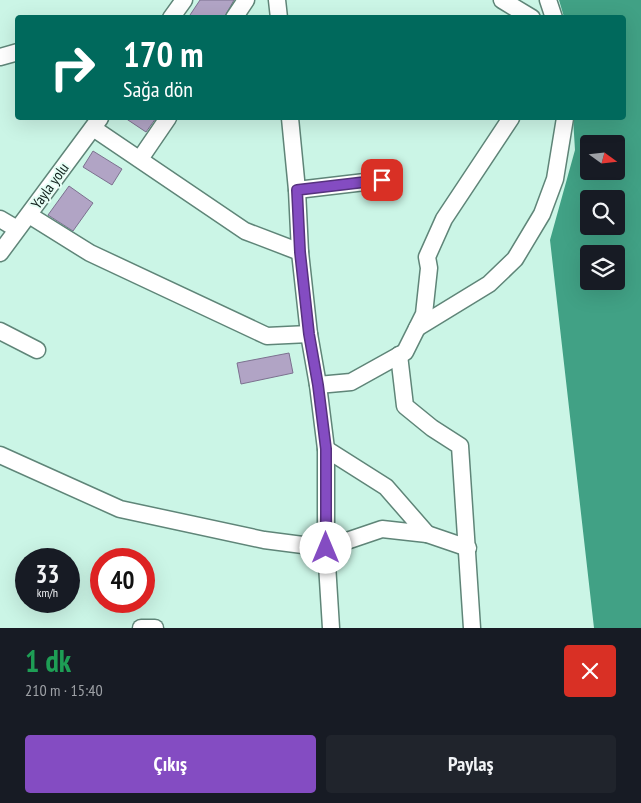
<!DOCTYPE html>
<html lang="tr">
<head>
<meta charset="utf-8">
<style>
	body { margin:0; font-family:"PT Sans Narrow",sans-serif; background:#20242c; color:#f1f3f6; height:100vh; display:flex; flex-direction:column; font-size:19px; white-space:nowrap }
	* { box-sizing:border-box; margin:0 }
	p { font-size:16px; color:#9ea1a6 }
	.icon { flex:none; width:28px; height:28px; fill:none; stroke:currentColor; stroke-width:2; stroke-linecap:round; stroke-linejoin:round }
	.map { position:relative; height:628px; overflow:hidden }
	.side { display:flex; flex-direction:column; background:#171b24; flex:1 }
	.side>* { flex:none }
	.top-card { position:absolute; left:15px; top:15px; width:611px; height:105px; border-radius:5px; box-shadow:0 5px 20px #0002; background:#00695c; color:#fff; overflow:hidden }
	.needle { width:32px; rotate:105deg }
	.tools { position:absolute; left:580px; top:135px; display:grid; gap:10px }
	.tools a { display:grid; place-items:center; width:45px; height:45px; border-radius:5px; background:#171b24; box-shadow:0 5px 20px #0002; font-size:25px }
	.speed { position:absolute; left:15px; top:548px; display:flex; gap:10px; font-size:25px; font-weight:700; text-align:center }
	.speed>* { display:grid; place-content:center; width:65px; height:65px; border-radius:50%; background:#171b24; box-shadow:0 5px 20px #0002; line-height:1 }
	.speed small { font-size:12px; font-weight:400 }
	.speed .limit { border:8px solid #d22; background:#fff; color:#111 }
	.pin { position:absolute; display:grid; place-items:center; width:42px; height:42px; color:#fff; margin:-21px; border-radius:10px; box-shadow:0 2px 8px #0006 }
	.me { position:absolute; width:55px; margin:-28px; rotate:0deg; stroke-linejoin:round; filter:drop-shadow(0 0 4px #0008) }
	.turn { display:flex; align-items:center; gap:18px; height:105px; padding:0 25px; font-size:22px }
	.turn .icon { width:65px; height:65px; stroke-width:2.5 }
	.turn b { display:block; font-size:35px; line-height:42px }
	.round { display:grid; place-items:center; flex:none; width:52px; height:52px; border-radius:5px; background:#20242c }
	.summary { display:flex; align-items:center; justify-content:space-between; height:85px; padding:0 25px }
	h1 { font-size:30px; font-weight:700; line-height:38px; color:#1e9e55 }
	.cta { display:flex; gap:10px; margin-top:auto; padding:10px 25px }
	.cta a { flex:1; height:58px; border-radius:5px; background:#844cc2; color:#fff; font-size:20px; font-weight:700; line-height:58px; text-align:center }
	.cta a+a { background:#20242c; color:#f1f3f6 }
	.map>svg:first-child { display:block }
	.water { fill:#41a185; fill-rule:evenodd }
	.building { fill:#b1a4c5; stroke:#7c718f }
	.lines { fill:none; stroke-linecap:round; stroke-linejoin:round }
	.minor-casing { stroke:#5f8578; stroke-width:19 }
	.minor { stroke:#fff; stroke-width:16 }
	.route-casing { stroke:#56317e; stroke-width:12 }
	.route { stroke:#844cc2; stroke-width:9 }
	.labels { text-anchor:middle; stroke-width:4; stroke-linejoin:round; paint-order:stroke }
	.street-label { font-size:15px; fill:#10201b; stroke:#e5fef5 }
</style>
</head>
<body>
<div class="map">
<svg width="641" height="628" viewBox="0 0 641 628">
	<rect width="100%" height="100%" fill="#cbf5e6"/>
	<path class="water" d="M559,0H641V628H594L550,240L575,150L573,118H624V18L564,17ZM589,144H616V171H589ZM589,199H616V226H589ZM589,254H616V281H589Z"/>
	<g class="building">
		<path d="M200,0H234L224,18H188Z"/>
		<path d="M125,118H156L146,132Z"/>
		<path d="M93,151L122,169L112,185L83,167Z"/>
		<path d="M69,186L93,203L73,231L48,215Z"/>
		<path d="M289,353L293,373L241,384L237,363Z"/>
	</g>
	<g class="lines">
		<defs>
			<g id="minor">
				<path d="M277,0L279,18"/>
				<path d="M502,0L532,18"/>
				<path d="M548,0L554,18"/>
				<path d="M171,18L184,0"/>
				<path d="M234,18L246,0"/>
				<path d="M0,57L18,52"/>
				<path d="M290,118L297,190L300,252L309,334L318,385L326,449V548L331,628"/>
				<path d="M93,128L245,231L300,252"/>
				<path d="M140,159L168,118"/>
				<path d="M297,190L382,180"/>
				<path d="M29,215L90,253L267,336L309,334"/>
				<path d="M0,219L17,229"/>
				<path d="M0,253L100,118"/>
				<path d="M417,328L489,284L515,259L542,214L555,179L565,118"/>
				<path d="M0,331L37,350"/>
				<path d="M399,355L405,406L432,428L460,446L472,628"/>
				<path d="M318,385L351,382L405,352L424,314L429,268L427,257L444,219L511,118"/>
				<path d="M0,455L120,509L264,540L326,548L382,529L427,534L386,487L326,449"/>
				<path d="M427,534L468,548"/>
				<path d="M141,628H155"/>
			</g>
		</defs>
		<use href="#minor" class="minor-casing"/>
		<use href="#minor" class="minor"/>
	</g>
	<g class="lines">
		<defs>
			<path id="route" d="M326,548V449L318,385L309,334L300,252L297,190L382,180"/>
		</defs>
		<use href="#route" class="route-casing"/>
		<use href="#route" class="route"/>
	</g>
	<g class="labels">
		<g class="street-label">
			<text transform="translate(50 186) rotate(-54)" y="5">Yayla yolu</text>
		</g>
	</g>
</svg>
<div class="tools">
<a><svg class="needle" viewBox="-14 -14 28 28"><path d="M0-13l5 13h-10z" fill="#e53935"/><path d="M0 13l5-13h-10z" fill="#9ea1a6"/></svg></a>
<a><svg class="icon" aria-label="search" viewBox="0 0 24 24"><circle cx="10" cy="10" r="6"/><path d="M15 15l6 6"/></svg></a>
<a><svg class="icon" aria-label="layers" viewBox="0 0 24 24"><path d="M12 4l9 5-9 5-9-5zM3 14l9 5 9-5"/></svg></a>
</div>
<div class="speed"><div>33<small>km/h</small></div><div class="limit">40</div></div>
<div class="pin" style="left:382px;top:180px;background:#d93025"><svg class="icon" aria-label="arrive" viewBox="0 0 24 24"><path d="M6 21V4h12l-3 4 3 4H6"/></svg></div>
<svg class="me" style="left:326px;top:548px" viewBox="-20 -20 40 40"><circle r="19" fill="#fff"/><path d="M0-13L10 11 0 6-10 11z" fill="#844cc2"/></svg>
<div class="top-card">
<div class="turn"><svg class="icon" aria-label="right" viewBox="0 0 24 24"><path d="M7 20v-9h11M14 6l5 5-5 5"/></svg><div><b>170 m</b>Sağa dön</div></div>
</div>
</div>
<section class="side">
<div class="summary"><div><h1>1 dk</h1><p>210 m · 15:40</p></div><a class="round" style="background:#d93025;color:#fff"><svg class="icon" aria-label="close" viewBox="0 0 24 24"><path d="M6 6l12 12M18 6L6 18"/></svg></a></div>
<div class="cta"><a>Çıkış</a><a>Paylaş</a></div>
</section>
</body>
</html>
